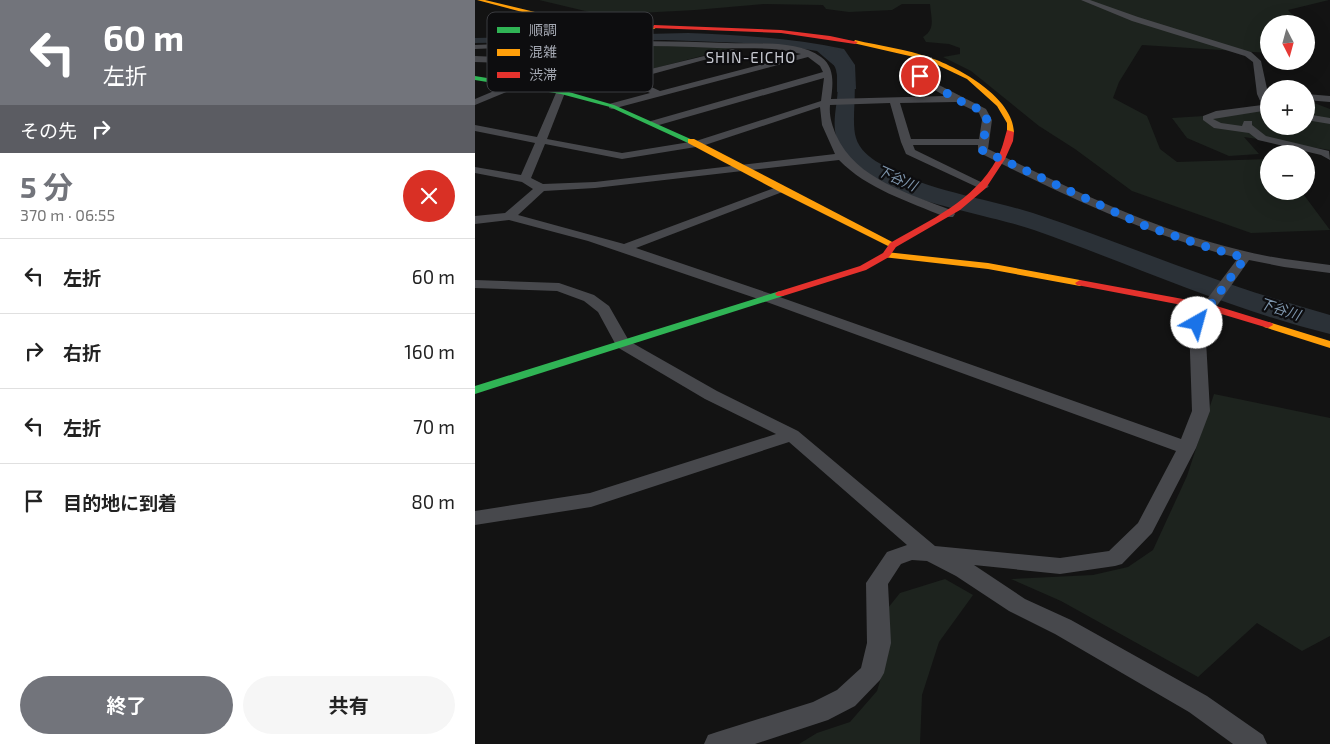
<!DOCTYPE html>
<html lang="ja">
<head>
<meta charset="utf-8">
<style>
	body { margin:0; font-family:"Exo 2","Noto Sans JP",sans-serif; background:#f6f6f6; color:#222; height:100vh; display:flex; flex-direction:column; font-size:19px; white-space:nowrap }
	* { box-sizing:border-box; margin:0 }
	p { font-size:16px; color:#767676 }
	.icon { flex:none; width:28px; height:28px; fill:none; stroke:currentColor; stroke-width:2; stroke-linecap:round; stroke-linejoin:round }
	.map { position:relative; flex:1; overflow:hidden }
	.panel { display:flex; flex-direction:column; background:#fff; width:475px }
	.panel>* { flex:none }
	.banner { background:#72747b; color:#fff; overflow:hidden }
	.needle { width:32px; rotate:174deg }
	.fabs { position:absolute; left:785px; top:15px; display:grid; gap:10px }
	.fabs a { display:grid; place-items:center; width:55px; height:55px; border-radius:50%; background:#fff; box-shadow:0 5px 20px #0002; font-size:25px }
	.pin { position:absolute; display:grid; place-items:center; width:42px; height:42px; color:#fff; margin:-21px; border:2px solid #fff; border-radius:50%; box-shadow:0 1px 5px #0007 }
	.me { position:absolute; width:55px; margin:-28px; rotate:38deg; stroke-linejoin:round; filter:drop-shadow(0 0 4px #0008) }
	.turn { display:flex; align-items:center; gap:18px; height:105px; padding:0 20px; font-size:22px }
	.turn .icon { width:65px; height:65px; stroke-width:2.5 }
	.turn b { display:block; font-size:35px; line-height:42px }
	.then { display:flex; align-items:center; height:48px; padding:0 20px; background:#0003; gap:10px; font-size:19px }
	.round { display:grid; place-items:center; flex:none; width:52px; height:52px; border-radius:26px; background:#f6f6f6 }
	.overview { display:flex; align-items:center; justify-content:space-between; height:85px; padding:0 20px }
	h1 { font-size:30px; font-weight:700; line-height:38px; color:#72747b }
	.action { display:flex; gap:10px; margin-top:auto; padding:10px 20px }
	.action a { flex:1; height:58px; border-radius:30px; background:#72747b; color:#fff; font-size:20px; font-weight:700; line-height:58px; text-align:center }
	.action a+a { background:#f6f6f6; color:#222 }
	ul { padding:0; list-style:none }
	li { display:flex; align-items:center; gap:15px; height:75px; padding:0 20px; border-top:1px solid #e0e0e0 }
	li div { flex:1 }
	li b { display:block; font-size:19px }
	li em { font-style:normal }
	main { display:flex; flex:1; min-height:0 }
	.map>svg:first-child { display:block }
	.green { fill:#1d231e }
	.water { fill:#2b3137 }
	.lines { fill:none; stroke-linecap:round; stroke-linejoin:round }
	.river { fill:#2b3137; fill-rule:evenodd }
	.street { fill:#47484c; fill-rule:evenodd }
	.fast { fill:#30b455; fill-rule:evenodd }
	.slow { fill:#ff9f0a; fill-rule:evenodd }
	.jam { fill:#e5322d; fill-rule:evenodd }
	.route { stroke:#1a73e8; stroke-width:9; stroke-dasharray:0 16.2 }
	.labels { text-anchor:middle; stroke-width:4.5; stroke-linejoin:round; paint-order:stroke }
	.far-water-label { font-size:14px; font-style:italic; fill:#7e95ac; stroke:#0d0d0f }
	.far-quarter-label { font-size:15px; letter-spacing:1px; fill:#c6c8d0; stroke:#0d0d0f }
	.key { fill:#0d0d0f; stroke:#3b3c40; stroke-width:1 }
	.key-label { font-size:14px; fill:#a5a9b3 }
</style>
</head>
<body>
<main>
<section class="panel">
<div class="banner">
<div class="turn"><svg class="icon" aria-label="left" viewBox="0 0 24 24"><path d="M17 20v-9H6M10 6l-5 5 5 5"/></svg><div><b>60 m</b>左折</div></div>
<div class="then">その先<svg class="icon" aria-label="right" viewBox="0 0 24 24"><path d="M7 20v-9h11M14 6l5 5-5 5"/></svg></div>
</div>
<div class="overview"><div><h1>5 分</h1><p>370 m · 06:55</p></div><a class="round" style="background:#d93025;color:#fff"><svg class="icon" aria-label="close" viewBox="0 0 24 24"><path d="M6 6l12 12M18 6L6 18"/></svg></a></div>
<ul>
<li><svg class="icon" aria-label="left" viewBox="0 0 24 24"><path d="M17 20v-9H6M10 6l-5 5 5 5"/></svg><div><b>左折</b></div><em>60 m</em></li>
<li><svg class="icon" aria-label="right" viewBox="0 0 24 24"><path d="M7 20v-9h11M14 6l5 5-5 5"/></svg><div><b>右折</b></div><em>160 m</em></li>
<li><svg class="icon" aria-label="left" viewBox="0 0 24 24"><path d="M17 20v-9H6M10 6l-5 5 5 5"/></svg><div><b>左折</b></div><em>70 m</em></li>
<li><svg class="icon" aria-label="arrive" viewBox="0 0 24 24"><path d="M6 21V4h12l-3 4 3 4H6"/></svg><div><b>目的地に到着</b></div><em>80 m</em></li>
</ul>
<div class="action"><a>終了</a><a>共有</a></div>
</section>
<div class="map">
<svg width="855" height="744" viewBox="0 0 855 744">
	<rect width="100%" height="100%" fill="#131313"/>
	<g class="green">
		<path d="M64,0H854L813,10L826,24H794V53L667,45L644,82L638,98L672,116L685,149L702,162L794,159V191H826L855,230L776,233L657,191L600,149L564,126L496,71L468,57L485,54V48L474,44L451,42L448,37C461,29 456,18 455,4H427L417,10L374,12L351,9L348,5L289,4L220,10L127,15Z"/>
		<path d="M162,45L261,47L154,75L100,63V46Z"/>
		<path d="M831,100L855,109V150L769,137L784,154L754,156L712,138L697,118L745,115L794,105V126H831Z"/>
		<path d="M739,394L855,418V636L827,651L782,623L723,677L586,601L536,579L618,575L653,567L678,550L712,476Z"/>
		<path d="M470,579L498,595L464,642L447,695L445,744H324L342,733L375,722L402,691L413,655L409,613L425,593Z"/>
	</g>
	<path class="water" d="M213,33C266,35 317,38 369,49L380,65L381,89L362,92V68L342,51L298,44L190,40L0,43V38Z"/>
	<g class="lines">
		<path class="river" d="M356,47C394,56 373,112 381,138C384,149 395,158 404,163C451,191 506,197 558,213C616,232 672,255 729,275C770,290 813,303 855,315V334C753,309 658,265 559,230C507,212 410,201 374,160C346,128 369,104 361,70C359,62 352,58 348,52L350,49Z"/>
		<g class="street">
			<path d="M606,0H615L663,17L776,52L786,61L794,98V110L738,119L746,123L767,126L769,121H777V125L791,136L854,151L855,160L846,155L783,140L774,133L739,128L728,120V116L741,111L787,105L782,94L778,62L770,56L657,21Z"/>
			<path d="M64,14L68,16L67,18L47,22L46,29L39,27L40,19Z"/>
			<path d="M99,41C150,41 201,41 252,43C279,44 323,40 346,57C360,67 358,84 356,99L470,96L446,82L428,66L451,57H457V61L438,67L462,84L511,109L517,120L513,149C594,188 677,229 765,250C795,258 825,261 855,265V273L809,267L774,260L730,323L735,411L721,448L677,533L647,564L640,566L585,574L499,565L550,599L596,620L732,696L788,735L792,744H758L714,712L580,634L534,611L481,576L452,561L437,560L426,564L413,584L416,643L409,673L405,680L380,706L353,720L280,744H229L233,735L242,732L338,702L362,690L386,668L392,643L391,583L412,552L432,545L314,442L116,507L0,525V511L115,493L301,434L230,399L142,347L123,312L109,301L82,291L0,288V280L84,283L119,295L134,306L154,341L242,391L323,431L460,546L585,558L634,551L663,523L701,451L289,301L113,241L34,220L0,224V216L30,213L58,189L47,182L0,173V167L46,175L60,143L0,131V125L62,137L93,65L0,62V56L94,60L151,75L258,49L262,51L159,79L185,91L326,54C299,46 269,49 242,48C161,44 81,46 0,49V45ZM333,57L345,66L348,72L176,121L175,123L180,126L184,125L349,78L346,101L221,141L147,153L72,139L100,67L148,80L175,93L134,104V108L137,109ZM481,102L504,113L507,120L504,139H436L425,103ZM415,103L426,142L431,154L504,188H512L514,186L440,150L438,145H503V152C586,194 672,235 763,258L714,323L717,411L706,439L299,295L161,248L310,191L312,189L310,187H302L149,244L43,215L69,191L120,188L364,160C392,189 433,201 470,217H478L480,214L478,211C436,194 381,180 361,135C357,125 354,116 355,105ZM345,107L347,125L360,154L120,182L68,184L56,178L70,144L147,159L227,146Z"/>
			<path d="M45,80L50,83L48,85L0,105V99Z"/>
			<path d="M831,94L855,96V102L831,100Z"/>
			<path d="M831,114L855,118V124L831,120Z"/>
		</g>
		<g class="fast">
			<path d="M0,76L87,90L139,105L220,141L213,143L135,107L86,94L0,80Z"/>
			<path d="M305,291L308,292L310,294L308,296L0,394V386Z"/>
		</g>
		<g class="slow">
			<path d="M2,0H10L89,19L182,27L179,29L89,23Z"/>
			<path d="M380,40C405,46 432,49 456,58C485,68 538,98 539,132L532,134V123L522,106L492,79L452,60L378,43Z"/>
			<path d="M213,139H219L423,245L418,248L415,247L303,191L213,143Z"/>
			<path d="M411,252L513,263L605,280L610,283L605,286L513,269L408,257L406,255Z"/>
			<path d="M793,322L855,341V348L789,327L788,325Z"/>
		</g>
		<g class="jam">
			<path d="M179,25L306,30L355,36L383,42L380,44L306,33L177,28Z"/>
			<path d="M532,130L539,132L538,141L530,159L511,188L485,210L421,247L414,257L391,270L308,296H302L300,294L302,292L385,266L408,253L415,243C455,220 499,201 522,159C527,150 529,140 532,130Z"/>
			<path d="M605,280L735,304L797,323L798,325L793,328L733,310L602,285L600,283Z"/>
		</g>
	</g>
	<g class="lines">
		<path class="route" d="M445,76L481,99L508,111L512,120L507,150L511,152L668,225L732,247L770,258L722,323"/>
	</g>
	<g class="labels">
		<g class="far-water-label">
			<text transform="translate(422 178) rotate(24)" y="5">下谷川</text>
			<text transform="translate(805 309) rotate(18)" y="5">下谷川</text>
		</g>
		<g class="far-quarter-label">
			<text x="276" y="63">SHIN-EICHO</text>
		</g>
	</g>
	<rect x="12" y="12" width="166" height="80" rx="8" class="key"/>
	<rect x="22" y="27" width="23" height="6" fill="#30b455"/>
	<rect x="22" y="49" width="23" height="7" fill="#ff9f0a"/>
	<rect x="22" y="72" width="23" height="6" fill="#e5322d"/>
	<g class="key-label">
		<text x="54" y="35">順調</text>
		<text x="54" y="57">混雑</text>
		<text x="54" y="80">渋滞</text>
	</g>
</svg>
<div class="fabs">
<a><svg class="needle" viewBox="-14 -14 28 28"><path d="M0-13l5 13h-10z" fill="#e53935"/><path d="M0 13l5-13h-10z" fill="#767676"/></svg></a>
<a>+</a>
<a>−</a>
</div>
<div class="pin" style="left:445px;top:76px;background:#d93025"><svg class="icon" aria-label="arrive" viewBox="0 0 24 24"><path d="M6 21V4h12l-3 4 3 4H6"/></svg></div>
<svg class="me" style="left:722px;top:323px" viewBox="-20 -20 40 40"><circle r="19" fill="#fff"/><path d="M0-13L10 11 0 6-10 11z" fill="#1a73e8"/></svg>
</div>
</main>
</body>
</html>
